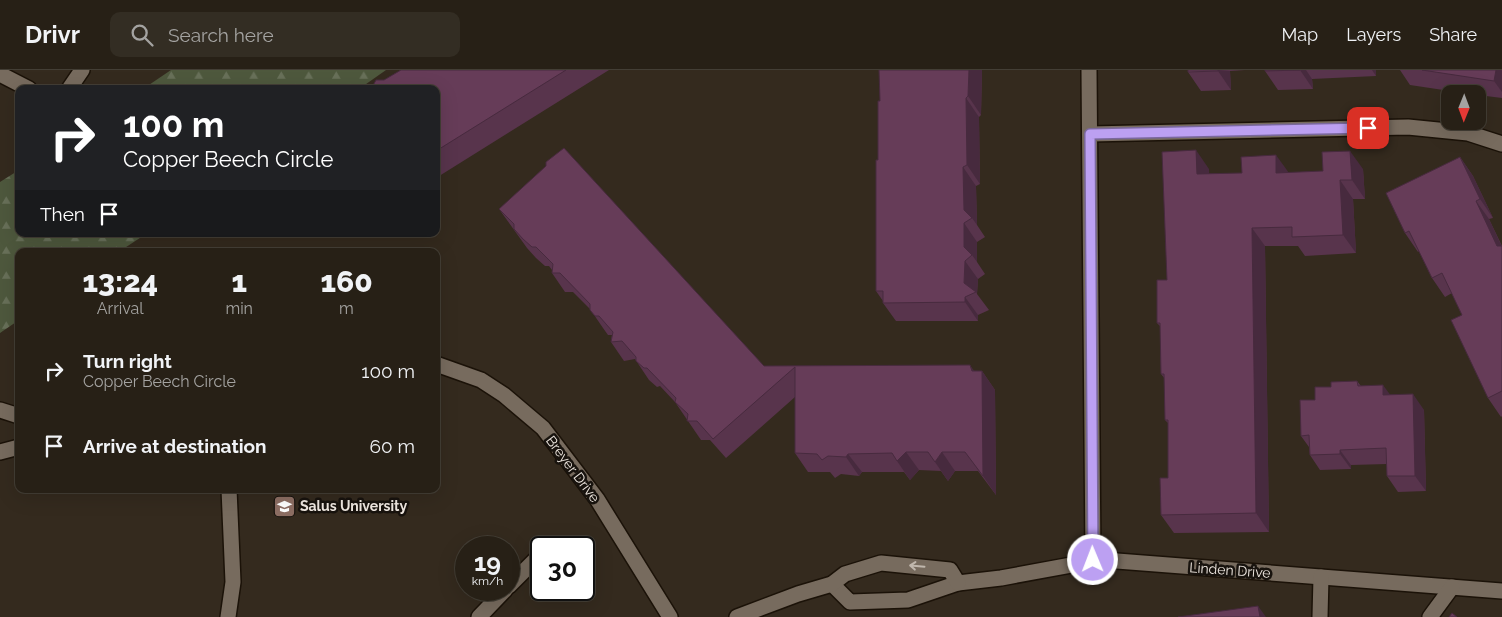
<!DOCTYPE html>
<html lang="en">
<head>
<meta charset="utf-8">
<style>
	body { margin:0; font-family:Raleway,sans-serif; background:#332d23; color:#f1f3f6; height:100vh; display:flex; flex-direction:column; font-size:19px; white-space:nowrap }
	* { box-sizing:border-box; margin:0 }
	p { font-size:16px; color:#a4a3a1 }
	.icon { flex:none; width:28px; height:28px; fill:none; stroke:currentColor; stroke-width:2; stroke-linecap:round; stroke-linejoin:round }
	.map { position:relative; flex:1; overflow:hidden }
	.sheet { position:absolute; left:15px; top:178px; width:425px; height:245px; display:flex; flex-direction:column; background:#272016; border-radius:10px; box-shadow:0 5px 20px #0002,0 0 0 1px #433e35 }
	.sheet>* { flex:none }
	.guide { position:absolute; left:15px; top:15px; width:425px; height:152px; border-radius:10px; box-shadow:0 5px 20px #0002,0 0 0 1px #433e35; background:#202124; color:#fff; overflow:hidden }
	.needle { width:32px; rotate:181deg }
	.fabs { position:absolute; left:1441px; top:15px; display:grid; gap:10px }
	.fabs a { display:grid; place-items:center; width:45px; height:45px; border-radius:10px; background:#272016; box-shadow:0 5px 20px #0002,0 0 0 1px #433e35; font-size:25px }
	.speed { position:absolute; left:455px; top:466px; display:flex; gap:10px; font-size:25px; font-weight:700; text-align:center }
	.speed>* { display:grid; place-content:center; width:65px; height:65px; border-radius:50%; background:#272016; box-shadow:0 5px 20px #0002,0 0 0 1px #433e35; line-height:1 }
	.speed small { font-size:12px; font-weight:400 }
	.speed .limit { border:2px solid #111; border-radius:8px; background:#fff; color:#111 }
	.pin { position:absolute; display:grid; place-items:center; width:42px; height:42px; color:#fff; margin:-21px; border-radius:10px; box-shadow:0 2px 8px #0006 }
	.me { position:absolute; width:55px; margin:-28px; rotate:359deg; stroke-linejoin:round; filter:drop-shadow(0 0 4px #0008) }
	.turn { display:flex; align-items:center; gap:18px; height:105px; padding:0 25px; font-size:22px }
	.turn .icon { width:65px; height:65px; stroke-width:2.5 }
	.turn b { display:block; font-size:35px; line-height:42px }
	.then { display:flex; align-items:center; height:48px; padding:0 25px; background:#0003; gap:10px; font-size:19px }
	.eta { display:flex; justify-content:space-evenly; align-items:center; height:85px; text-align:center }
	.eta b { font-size:30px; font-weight:800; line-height:35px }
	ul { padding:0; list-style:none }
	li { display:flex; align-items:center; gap:15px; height:75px; padding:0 25px }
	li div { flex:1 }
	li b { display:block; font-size:19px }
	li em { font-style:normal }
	header { display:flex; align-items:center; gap:30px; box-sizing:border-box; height:70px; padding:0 25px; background:#272016; border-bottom:1px solid #433e35 }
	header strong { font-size:24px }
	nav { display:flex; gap:28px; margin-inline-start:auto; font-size:18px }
	.search { width:350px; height:45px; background:#332d23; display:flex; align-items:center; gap:12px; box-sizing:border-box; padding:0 18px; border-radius:10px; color:#a4a3a1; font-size:19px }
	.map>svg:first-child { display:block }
	.forest { fill:url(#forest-firs) }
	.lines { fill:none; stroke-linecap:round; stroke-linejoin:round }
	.minor-casing { stroke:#1b1208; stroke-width:18 }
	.minor { stroke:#776b5e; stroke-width:15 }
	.wall { fill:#58344c }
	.shaded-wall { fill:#472a3e }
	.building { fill:#663c58; stroke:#472a3e }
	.oneway { stroke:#c0b7ad }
	.route-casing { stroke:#7a689d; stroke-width:12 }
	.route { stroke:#bca0f2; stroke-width:9 }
	.labels { text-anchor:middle; stroke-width:5; stroke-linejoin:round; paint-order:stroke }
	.street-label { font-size:14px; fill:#f0e9e2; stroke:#18130e }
	.poi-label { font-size:14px; font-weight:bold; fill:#f0e9e2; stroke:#18130e; text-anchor:start }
</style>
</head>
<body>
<header>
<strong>Drivr</strong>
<div class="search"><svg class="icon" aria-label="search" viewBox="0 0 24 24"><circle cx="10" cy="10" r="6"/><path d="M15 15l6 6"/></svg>Search here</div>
<nav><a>Map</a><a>Layers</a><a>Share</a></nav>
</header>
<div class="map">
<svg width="1502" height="547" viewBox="0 0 1502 547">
	<defs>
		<pattern id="forest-firs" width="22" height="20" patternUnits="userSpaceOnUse" patternTransform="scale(1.25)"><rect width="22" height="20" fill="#4e583d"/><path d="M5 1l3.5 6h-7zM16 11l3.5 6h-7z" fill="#687059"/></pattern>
	</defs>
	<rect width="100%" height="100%" fill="#342a1e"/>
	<g class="forest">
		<path d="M171,0H386L359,19H143Z"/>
		<path d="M19,100V164H146L120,181H19V250L0,263V112Z"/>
	</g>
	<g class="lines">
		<defs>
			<g id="minor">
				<path d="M1089,0L1093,491"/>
				<path d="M0,4L29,19"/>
				<path d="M69,19L82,0"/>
				<path d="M1090,64L1408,57L1468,63L1502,74"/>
				<path d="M436,294L481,310L504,325L543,358L597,429L670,547"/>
				<path d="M0,340L19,346"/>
				<path d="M0,382L19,377"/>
				<path d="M832,514L850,532L908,530L958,513L1001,508L1093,491H1117L1502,521"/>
				<path d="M509,516L538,487"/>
				<path d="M228,547L233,512L229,419"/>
				<path d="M479,547L505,520"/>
				<path d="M737,547L798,524L832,514L845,504L881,493L950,500L958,513"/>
				<path d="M1320,547L1321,507"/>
				<path d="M1430,547L1452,517"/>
			</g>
		</defs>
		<use href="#minor" class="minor-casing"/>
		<use href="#minor" class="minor"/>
	</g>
	<g class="wall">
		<path d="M401,0H609L436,108V19L384,10Z"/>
		<path d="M982,0L981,45L979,47L980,114L976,116L977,155L985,167L977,172V192L985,204L978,209L977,224L989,240L978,245V251H896L883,233V231L876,221L880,31Z"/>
		<path d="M1188,0H1245L1230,1L1231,20L1201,21L1188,2Z"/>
		<path d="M1265,0H1376V6L1312,9L1313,19L1278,20L1265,1Z"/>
		<path d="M1400,0H1502V28L1478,25V24H1470L1410,15Z"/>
		<path d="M1460,87L1473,106L1493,148L1489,149L1502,176V346L1501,347L1488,328L1462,245L1452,223L1445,227L1432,208L1419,181L1418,182L1405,163Z"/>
		<path d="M1209,99V104L1288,103L1363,99L1365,129H1353L1356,183L1305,186L1298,176H1265L1269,462L1174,463L1161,445L1168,408V353L1165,350V309L1161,304L1160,256L1157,253L1167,210Z"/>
		<path d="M499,139L764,296L982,301L995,320L996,425L978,401H955L948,411L941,401L919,400L910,410L904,402H862L859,406L841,404L835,408L830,402H808L795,383V327L726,388L710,370H701L675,332L660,316L657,317L649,310L635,289L624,291L611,272L612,265H608L603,258L590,239L573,222H565L552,203V200L549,196H545L536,188L527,178Z"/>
		<path d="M1357,311L1361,316L1390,325L1424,340L1426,421L1398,422L1387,406V394L1351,395V399L1320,400L1310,385L1309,377L1301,366L1315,330L1331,317Z"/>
	</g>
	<g class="shaded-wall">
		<path d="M969,0H982L981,45L968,26Z"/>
		<path d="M1218,0L1230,1L1231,20L1218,1Z"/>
		<path d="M1300,0H1306L1312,9L1313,19Z"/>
		<path d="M1372,0H1376V6Z"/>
		<path d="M1496,0H1502V22L1494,11Z"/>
		<path d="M966,28L979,47L980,114L967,95Z"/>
		<path d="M1196,80L1209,99L1210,123L1197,104Z"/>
		<path d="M1350,81L1363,99L1365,129L1352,110Z"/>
		<path d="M1276,85L1289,103H1276Z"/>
		<path d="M1460,87L1473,106L1493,148L1480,129Z"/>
		<path d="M963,97L976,116L977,155L972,148L964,140Z"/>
		<path d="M1340,110L1353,129L1356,183L1343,165Z"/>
		<path d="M1476,131L1489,149L1502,177L1497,176Z"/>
		<path d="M964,153L977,172V192L972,185L964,177Z"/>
		<path d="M1252,158L1265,176L1269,462L1256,443Z"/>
		<path d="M965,191L978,209L977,224L976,222L964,213Z"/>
		<path d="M965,227L978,245V251L965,232Z"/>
		<path d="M970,295L982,312V301L995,320L996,425L983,406L972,301Z"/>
		<path d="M1383,315L1394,330L1383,325Z"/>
		<path d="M1413,324L1424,340L1426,421L1415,406Z"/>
		<path d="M1340,380L1351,395V399L1340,384Z"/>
		<path d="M906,382L919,400L910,410L897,391Z"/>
		<path d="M942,382L955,401L948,411L935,392Z"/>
		<path d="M848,384L862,402L859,406L846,387Z"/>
		<path d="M1258,536L1266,547H1260Z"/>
	</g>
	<g class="building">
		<path d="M401,0H566L436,81V19H371L376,10H384Z"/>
		<path d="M879,0H969L968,26L966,28L967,95L963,97L964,140L972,148L964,153V177L972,185L965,191L964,213L976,222L965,227V232L883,233V221H876V90H878V31H880Z"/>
		<path d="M1188,0H1218V1L1188,2Z"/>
		<path d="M1265,0H1300L1265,1Z"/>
		<path d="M1422,0H1496L1494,11Z"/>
		<path d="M564,78L764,296L970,295L972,301H982L983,406L965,382H942L935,392L928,382H906L897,391L892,383L848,384L846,387L828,386L822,390L817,384L795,383V297L713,369L697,351H687L688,344L675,332L676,328L647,298H644L636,291V287L622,271L611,272L613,262L599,246H595L590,240V234L560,203H552L553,194L536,177H532L523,169L514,159V154L499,139L546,96V92Z"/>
		<path d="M1196,80L1197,104L1242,103L1241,87L1276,85V103L1323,101L1322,82L1350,81L1352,110H1340L1343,165L1292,167V157L1252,158L1256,443L1161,445L1160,408H1168V350H1165L1164,304H1161L1160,253H1157V210H1167L1162,82Z"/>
		<path d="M1460,87L1480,129L1476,131L1497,176H1502V321L1488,328L1451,250L1462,245L1442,203L1432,208L1409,161L1405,163L1386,123Z"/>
		<path d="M1357,311L1358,316L1383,315V325L1413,324L1415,406H1387L1386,378L1340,380V384L1310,385L1309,365L1301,366L1300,330H1315V317H1331V312Z"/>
		<path d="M1258,536L1260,547H1178Z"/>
		<path d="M1452,543L1457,547H1449Z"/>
	</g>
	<defs><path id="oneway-shaft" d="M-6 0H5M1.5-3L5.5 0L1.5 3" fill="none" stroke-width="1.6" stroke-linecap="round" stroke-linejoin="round" transform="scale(1.25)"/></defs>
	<use class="oneway" href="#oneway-shaft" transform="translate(917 496) rotate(-175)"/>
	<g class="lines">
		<defs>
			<path id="route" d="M1093,490L1090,64L1368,58"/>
		</defs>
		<use href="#route" class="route-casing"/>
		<use href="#route" class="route"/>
	</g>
	<defs>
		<symbol id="university-square" viewBox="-11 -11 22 22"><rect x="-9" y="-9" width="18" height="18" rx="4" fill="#8d6e63" stroke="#18130e"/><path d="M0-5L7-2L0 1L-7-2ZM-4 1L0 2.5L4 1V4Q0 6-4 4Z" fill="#fff"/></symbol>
	</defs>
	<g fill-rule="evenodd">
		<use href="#university-square" x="272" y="424" width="25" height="25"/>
	</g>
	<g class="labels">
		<g class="street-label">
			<text transform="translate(573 399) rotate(53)" y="5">Breyer Drive</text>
			<text transform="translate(1230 500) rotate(4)" y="5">Linden Drive</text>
		</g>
		<g class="poi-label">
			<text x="300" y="441">Salus University</text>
		</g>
	</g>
</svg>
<div class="fabs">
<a><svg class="needle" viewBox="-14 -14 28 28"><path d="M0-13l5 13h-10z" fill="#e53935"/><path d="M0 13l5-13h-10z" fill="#a4a3a1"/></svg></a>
</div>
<div class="speed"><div>19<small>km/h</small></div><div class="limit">30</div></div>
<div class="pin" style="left:1368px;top:58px;background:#d93025"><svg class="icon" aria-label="arrive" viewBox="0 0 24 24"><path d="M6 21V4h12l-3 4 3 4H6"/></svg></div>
<svg class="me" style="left:1093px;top:490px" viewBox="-20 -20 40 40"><circle r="17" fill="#bca0f2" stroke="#fff" stroke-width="3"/><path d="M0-11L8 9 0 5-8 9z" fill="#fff"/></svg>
<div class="guide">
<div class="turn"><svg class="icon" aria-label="right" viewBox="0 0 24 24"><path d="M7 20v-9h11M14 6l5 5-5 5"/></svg><div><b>100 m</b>Copper Beech Circle</div></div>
<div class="then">Then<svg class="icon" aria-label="arrive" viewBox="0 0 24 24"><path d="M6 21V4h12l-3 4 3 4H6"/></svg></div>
</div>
<section class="sheet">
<div class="eta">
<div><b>13:24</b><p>Arrival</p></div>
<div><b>1</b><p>min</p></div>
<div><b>160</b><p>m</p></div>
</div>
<ul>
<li><svg class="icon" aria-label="right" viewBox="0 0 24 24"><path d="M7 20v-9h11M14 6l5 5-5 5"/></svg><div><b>Turn right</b><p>Copper Beech Circle</p></div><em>100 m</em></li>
<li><svg class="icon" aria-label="arrive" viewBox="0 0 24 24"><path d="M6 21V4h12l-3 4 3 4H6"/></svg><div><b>Arrive at destination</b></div><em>60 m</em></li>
</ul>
</section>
</div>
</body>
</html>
